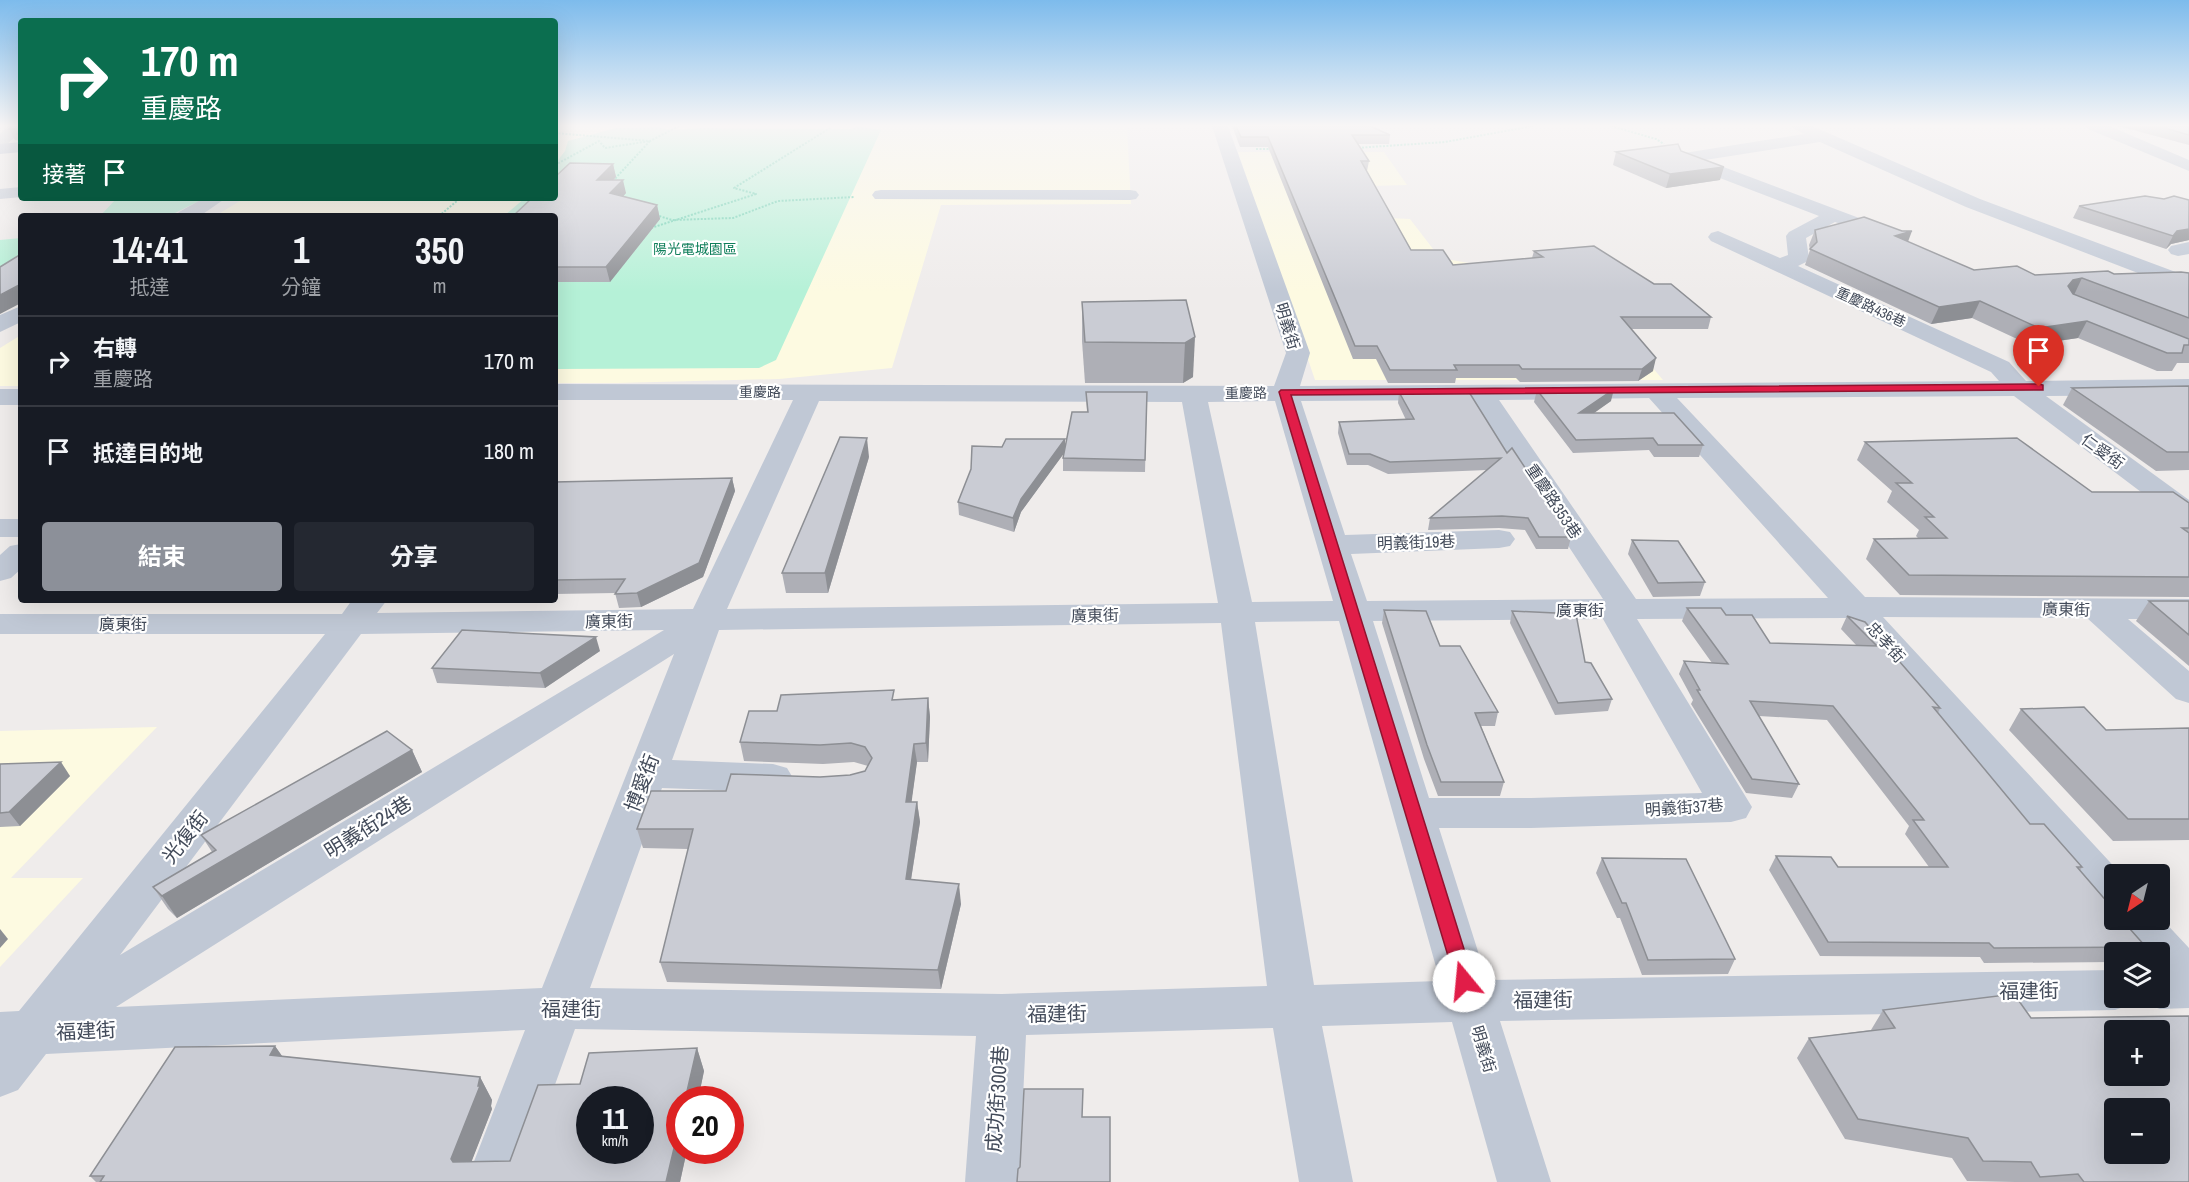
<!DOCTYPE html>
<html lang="zh-TW">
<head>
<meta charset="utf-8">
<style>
	body { margin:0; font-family:"Archivo Narrow","Noto Sans TC",sans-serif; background:#242831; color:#f1f3f6; height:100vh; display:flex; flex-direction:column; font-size:22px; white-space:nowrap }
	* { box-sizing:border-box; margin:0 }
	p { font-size:20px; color:#9ea1a6 }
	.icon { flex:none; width:33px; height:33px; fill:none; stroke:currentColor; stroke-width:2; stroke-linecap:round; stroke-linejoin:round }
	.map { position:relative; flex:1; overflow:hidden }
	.sheet { position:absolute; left:18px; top:213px; width:540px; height:390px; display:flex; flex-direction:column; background:#171b24; border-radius:6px; box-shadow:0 6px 24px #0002 }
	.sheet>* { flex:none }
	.banner { position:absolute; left:18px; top:18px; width:540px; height:183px; border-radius:6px; box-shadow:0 6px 24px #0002; background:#0b6e4f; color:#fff; overflow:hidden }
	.needle { width:39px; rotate:215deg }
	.fabs { position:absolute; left:2104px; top:864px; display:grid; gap:12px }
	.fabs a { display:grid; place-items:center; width:66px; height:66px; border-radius:6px; background:#171b24; box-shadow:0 6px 24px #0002; font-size:30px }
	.speed { position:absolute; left:576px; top:1086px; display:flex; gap:12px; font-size:30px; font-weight:700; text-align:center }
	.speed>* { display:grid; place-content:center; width:78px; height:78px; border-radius:50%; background:#171b24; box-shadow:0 6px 24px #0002; line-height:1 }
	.speed small { font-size:15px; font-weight:400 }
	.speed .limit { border:9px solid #d22; background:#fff; color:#111 }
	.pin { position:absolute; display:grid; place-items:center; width:51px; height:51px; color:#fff; margin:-62px -26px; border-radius:50% 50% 50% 0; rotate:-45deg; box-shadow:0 0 6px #0007 }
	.pin .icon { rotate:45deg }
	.me { position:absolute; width:66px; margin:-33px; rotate:343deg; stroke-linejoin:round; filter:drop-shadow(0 0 4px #0008) }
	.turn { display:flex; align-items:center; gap:21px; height:126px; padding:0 24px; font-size:27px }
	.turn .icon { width:78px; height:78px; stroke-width:2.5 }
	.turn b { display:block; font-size:42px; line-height:51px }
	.then { display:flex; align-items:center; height:57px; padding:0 24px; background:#0003; gap:12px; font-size:22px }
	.eta { display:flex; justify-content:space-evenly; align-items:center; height:102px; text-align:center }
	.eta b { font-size:36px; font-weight:700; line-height:42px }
	.cta { display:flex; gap:12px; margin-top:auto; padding:12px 24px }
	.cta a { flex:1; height:69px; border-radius:6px; background:#8c9099; color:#fff; font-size:24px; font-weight:700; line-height:69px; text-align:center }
	.cta a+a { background:#242831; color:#f1f3f6 }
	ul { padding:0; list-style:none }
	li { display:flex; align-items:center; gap:18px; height:90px; padding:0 24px; border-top:2px solid #363941 }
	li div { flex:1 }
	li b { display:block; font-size:22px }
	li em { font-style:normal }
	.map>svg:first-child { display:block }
	.commercial { fill:#fdfae1 }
	.green { fill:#b5f1d7 }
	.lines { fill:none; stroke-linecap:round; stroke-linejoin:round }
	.path { stroke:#6bd1b1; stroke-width:2; stroke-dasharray:2 1.5; stroke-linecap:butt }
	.minor { fill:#c0c8d5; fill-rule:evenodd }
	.major { fill:#a9b5cd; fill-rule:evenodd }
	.wall { fill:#aeafb6 }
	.shaded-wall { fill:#8d8f94 }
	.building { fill:#caccd4; stroke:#8d8f94; stroke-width:1.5; fill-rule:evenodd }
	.route { fill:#e11d48; stroke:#92132f; stroke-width:1.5 }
	.labels { text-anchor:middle; stroke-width:4.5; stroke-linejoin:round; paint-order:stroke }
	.far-park-label { font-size:14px; fill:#107f5b; stroke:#fff }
	.far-street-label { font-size:14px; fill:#434b5a; stroke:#fff }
	.street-label { font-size:16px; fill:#434b5a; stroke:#fff }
	.near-street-label { font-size:20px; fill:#434b5a; stroke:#fff }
</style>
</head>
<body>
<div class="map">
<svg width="2189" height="1182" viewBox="0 0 2189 1182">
	<rect width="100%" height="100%" fill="#efeceb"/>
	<g class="commercial">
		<path d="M555,126H1127L1131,204L941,205L892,368L779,379L617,383H555V216H215L245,198H555Z"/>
		<path d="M1238,152H1384L1407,185L1370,186L1389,218L1410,219L1440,258L1537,275L1607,314L1663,380H1315Z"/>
		<path d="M21,335V386H0V348Z"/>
		<path d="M157,727L11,878H83L0,967V731Z"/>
	</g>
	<g class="green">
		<path d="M856,126L881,130L776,360L759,368L555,369V216H504L525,198H555V164L565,151L568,141L616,128L658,127L671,130L702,128L852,129Z"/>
		<path d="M117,198H205L169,216H100Z"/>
		<path d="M21,238V279L0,280V240Z"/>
	</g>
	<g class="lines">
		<g class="path">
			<path d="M1611,126L1656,139L1664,144"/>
			<path d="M555,133L650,141L679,126"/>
			<path d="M1355,148L1445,142L1533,126"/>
			<path d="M1256,149H1273"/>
			<path d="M555,165L599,141L605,148L650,141L611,183"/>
			<path d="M244,200L460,199"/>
			<path d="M656,215L672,220L733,218L778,201L854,197"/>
			<path d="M439,216L458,200"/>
			<path d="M651,228L756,194L734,188L830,128"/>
		</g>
		<g class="minor">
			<path d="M8,126H21V132L6,145L0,147V134Z"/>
			<path d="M1212,126H1228L1310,353L1300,386L1999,381L1991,372L1711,241L1708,237L1711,233L1718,231L1780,258L1788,255L1786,236L1789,232L1819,216L1678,162L1676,158L1678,154L1804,134L1790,126H1812L1980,199L2189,277V288H2177L1966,207L1820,142L1705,160L1899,233L1902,237L1899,241L1892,243L1835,222L1806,238L1809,258L1806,262L1798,266L2009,362L2026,381L2189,379V395L2046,396L2189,500V523L2178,520L2014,396L1677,398L1865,597L2189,599V619H2128L2189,671V703L2176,699L2087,618L1883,617L2121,874H2115V915L2099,909L1846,618L1637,619L1752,807L1746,818L1731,822L1531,828H1439L1487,980L2115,970V998H2135L2132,1004L2115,1010L1500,1021L1551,1182H1497L1452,1022L1322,1026L1353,1182H1299L1273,1028L1026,1035L1019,1182H965L976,1036L575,1029L520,1182H466L525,1030L46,1054L18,1090L0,1097V1012L19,1011L325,634H0V614H342L352,600H387L377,613L693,609L793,400H555V384L1274,386L1286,353ZM1649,398L1828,598L1636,599L1499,400ZM1473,400L1603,599L1367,601L1351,554L1499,548L1510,546L1515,539L1510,532L1499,530L1345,535L1301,401ZM819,401L1182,402L1218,603L727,609ZM1275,401L1333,601L1252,602L1208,402ZM1603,619L1702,793L1531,798H1429L1373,621ZM1339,621L1440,981L1314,985L1255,622ZM1221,623L1267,986L1002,994L590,988L662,788L773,792L787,788L793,778L787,768L773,764L672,760L719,630ZM664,630L120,955L361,634ZM674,654L542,988L116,1007Z"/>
			<path d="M2086,126H2109L2189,160V171L2088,129Z"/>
			<path d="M21,187V197L0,199V189Z"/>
			<path d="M881,190H1130L1136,191L1139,195L1136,199L1130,200L875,199L872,195L875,191Z"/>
			<path d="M204,198H226L200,216H176L179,212Z"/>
			<path d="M2189,242V254L2178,256L2171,254L2168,250L2171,246Z"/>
			<path d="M21,306V322L0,332V315Z"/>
			<rect x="0" y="389" width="21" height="16"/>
			<rect x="0" y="519" width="21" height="18"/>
			<path d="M21,544V569L11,578L0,581V555L10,546Z"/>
			<path d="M2115,915V920H2160V917L2189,948V1008L2160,1009L2143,1003L2140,998H2160V952H2136L2119,933L2112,920Z"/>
		</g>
		<path class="major" d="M21,142V152L0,154V144Z"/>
	</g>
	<g class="wall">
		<path d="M21,126V141L15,140L9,129Z"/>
		<path d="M1232,126H1370L1390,135L1389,144H1358L1369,161L1367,171H1366L1411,250L1453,265L1532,258L1534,251L1654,284L1711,317L1708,329H1631L1653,371L1638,381L1520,382L1516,378H1456L1455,383H1388L1376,359H1353L1268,147H1240Z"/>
		<path d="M2118,126H2189V145Z"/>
		<path d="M1681,151L1720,180L1666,188L1613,165L1616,152Z"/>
		<path d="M613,164L616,177L614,180L626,193L623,196L657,205L660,219L610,282H555V216Z"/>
		<path d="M2164,199L2189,200V240L2171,244L2166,249L2073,218L2079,206Z"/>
		<path d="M1815,230L1908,242L1974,270L2035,275L2189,273V363H2177L2172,371H2157L2078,338L2030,345L1972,318L1931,324L1805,265L1810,250L1809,245Z"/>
		<path d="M1186,300L1193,377L1183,383H1085L1082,341V302Z"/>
		<path d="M2189,386V470L2156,471L2063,405L2072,388Z"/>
		<path d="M1537,390L1611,401L1593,413L1703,445L1699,457H1654L1649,450L1573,453L1534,402Z"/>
		<path d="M1086,392H1147L1145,472L1063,471V454L1021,512L1014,532L959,515L958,502L971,469L1002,447L1065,439V445L1087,412Z"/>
		<path d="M1399,392L1507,453L1571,537L1568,549H1536L1525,530L1499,528L1428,530L1430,518L1487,470L1388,474L1368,465H1347L1338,433L1339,422L1406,420L1398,403Z"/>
		<path d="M1865,442L2092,492L2189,503V597L1900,595L1866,559L1874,539H1919L1916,536L1919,530L1887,502L1892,491L1857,460Z"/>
		<path d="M869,457L828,593H786L782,573Z"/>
		<path d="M732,478L735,491L703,577L641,607L619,608L615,593L555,594V482Z"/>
		<path d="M1632,540L1705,582L1700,596L1653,597L1628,554Z"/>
		<path d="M2149,601H2189V666L2136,621Z"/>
		<path d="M1687,608L1726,615L1770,643L1857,646L1841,629L1847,616L1940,708L1938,713L2030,824L2082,867L2080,871L2146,947L2142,952H2115V962L1984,963L1980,957L1820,956L1769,870L1776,856L1838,867H1929L1905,834L1909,826L1827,720L1759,716L1799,784L1792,798L1746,793L1691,704L1693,700L1679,674L1684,661L1712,663L1682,621Z"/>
		<path d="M1384,610L1440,646L1498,712L1495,726H1481L1504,782L1500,796H1438L1424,759L1382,623Z"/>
		<path d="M1512,611L1585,662L1612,699L1608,711L1555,715L1510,623Z"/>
		<path d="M600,651L545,688L437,683L432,668Z"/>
		<path d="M928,698L930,717L928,762H917L911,802H917L920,822L911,880L961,904L941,989L667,982L660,962L688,849L643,848L637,829L726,791L820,777L850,775L865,771L868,766L854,762L823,764L744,761L740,742L777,711L895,699Z"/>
		<path d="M2021,709L2106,730L2189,728V840L2113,841L2009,730Z"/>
		<path d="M412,750L422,772L177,918L168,909L153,887L212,852L201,835Z"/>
		<path d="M0,764L70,776L20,826L0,827Z"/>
		<path d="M1602,858L1735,959L1728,974L1642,975L1620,918H1617L1596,873Z"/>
		<path d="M1883,1010L2031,1018L2189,1182H2015L1967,1181L1952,1158L1845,1139L1797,1058L1809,1038L1871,1030Z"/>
		<path d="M275,1046L282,1056L480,1077L492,1100L491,1106L492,1109L471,1162L510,1161L580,1084L697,1048L704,1071L680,1182H96L90,1176Z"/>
	</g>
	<g class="shaded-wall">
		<path d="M21,133V141L17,134Z"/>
		<path d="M613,164L616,177L600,193L597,180Z"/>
		<path d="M1724,167L1720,180L1666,188L1670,174Z"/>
		<path d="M623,180L626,193L614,207L610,193Z"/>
		<path d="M657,205L660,219L610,282L606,267Z"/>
		<path d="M2189,229V240L2171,244L2166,249L2173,236L2177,231Z"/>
		<path d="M1912,231L1906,247L1895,236Z"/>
		<path d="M2082,278L2074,295L2064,297L2068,286L2073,280Z"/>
		<path d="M21,284V303L0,314V295Z"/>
		<path d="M1980,301L1972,318L1931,324L1939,307Z"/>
		<path d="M2087,321L2078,338L2030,345L2039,328Z"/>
		<path d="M1195,337L1193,377L1183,383L1185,343Z"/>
		<path d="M1656,358L1653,371L1638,381L1642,369Z"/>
		<path d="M1614,389L1611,401L1576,426L1579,413Z"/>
		<path d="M867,438L869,457L828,593L825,573Z"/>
		<path d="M1065,439V452L1021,512L1014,532L1013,518L1021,499Z"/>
		<path d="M732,478L735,491L703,577L641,607L637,593Z"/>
		<path d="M596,637L600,651L545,688L540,673Z"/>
		<path d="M928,698L930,717L928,762L926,743Z"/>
		<path d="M914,744L917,762L909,821L906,802Z"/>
		<path d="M412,750L422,772L177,918L162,896Z"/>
		<path d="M61,762L70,776L20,826L9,812Z"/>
		<path d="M917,802L920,822L908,898L906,879Z"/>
		<path d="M959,884L961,904L941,989L938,970Z"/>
		<path d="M0,929L8,939L0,948Z"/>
		<path d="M275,1046L291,1069L270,1055Z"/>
		<path d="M697,1048L704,1071L698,1100H685Z"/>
		<path d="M480,1077L492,1100L491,1106L492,1109L464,1181L451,1159L478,1086Z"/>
		<path d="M680,1123V1150H687L680,1182H666Z"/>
	</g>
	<g class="building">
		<path d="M12,126H21V133L17,134V129H9Z"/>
		<path d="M1236,126H1370L1390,135H1352L1369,161H1361L1411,250H1443L1453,265L1543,257L1534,251L1594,246L1654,284H1671L1711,317H1621L1656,358L1642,369H1522L1519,365H1454L1457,370H1390L1377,346H1355L1268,137H1241Z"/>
		<path d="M2158,126H2189V135Z"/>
		<path d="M1678,144L1681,151L1724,167L1670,174L1616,152Z"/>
		<path d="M570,163L613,164L597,180H623L610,193L657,205L606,267H555V216H513L532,198H555V177Z"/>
		<path d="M2145,196L2164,199L2174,196L2189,200V229L2177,231L2173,236L2079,206Z"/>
		<path d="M120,214L118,216H98Z"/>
		<path d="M1864,217L1902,231H1912L1895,236L1974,270L2017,266L2035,275L2108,271L2114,274L2181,272L2189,273V318L2082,278L2073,280L2068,286L2073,294L2189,339V345H2184L2182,353H2167L2087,321L2039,328L1980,301L1939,307L1810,249L1817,242L1815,230Z"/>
		<path d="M21,254V284L0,295V267Z"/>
		<path d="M1186,300L1195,337L1185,343L1085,342L1082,302Z"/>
		<path d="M2189,386V452H2167L2072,388Z"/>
		<path d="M1614,389L1579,413H1674L1703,445H1658L1653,438L1576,440L1537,390Z"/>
		<path d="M1086,392H1147L1145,460L1063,458L1072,412H1088Z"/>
		<path d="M1399,392H1469L1507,453L1512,448L1571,537H1539L1528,518L1502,516L1430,518L1501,458L1390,462L1370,454H1349L1339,422L1414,419Z"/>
		<path d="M840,437L867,438L825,573H782Z"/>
		<path d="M2017,438L2092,492H2173L2189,503V528H2182L2189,533V577L1909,575L1874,539L1947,538L1925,517H1934L1896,483H1912L1865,442Z"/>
		<path d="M1006,439H1065L1021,499L1013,518L958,502L971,469L972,446L1002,447Z"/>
		<path d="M732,478L699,563L637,593L615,594L625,579L555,580V482Z"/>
		<path d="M1632,540L1678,541L1705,582L1658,583Z"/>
		<path d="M2149,601H2189V635Z"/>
		<path d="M1687,608H1721L1726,615H1752L1770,643L1877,646L1847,616L1865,622L1940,708L1933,707L2030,824H2044L2082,867H2077L2115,911V920H2122L2146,947L1994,948L1989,943L1828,942L1776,856L1831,857L1838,867H1948L1913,820H1924L1833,706L1750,701L1799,784L1752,779L1697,690H1700L1684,661L1728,664Z"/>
		<path d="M1384,610L1426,611L1440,646H1460L1498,712L1475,713L1504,782H1441L1427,745Z"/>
		<path d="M1512,611L1576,614L1585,662L1591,663L1612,699L1558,703Z"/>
		<path d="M462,630L596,637L540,673L432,668Z"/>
		<path d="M894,690L892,700L928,698L926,743L914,744L906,802H917L906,879L959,884L938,970L660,962L693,829H637L651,791H726L731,774L820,777L850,775L865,771L872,758L865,747L851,743L820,745L740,742L749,711H777L781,695Z"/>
		<path d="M2084,707L2106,730L2189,728V819H2128L2021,709Z"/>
		<path d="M387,731L412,750L162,896L153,887L216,850L201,835Z"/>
		<path d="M61,762L9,812L0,813V764Z"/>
		<path d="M1602,858L1686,859L1735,959L1648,960L1626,903H1622Z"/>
		<path d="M2014,994L2031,1018L2189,1016V1182H2084L2078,1174L2040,1177L2031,1162L1983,1161L1968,1138L1858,1119L1809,1038L1895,1028L1883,1010ZM2115,1030H2160V1076H2115ZM2115,1108H2160V1154H2115Z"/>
		<path d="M275,1046L270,1055L480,1077L478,1086H480L451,1159L453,1162L510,1161L538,1085L580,1084L589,1053L697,1048L685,1100H680V1123L666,1182H100L104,1176H90L175,1047ZM590,1100H640V1150H590Z"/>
		<path d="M1024,1089H1083L1082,1117H1110V1182H1017L1018,1169L1020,1167Z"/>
	</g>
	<linearGradient id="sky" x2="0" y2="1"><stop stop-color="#7dbbec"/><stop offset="0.43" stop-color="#f8f6f6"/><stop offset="1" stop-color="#f8f6f6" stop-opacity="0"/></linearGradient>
	<rect width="2189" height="292" fill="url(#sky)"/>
	<path class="route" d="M2039,384L2043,385V390L1291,395L1474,981L1471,986L1464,989L1457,986L1279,392L1281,390Z"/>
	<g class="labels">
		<g class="far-park-label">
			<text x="695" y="254">陽光電城園區</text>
		</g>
		<g class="far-street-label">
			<text transform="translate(1871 307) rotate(25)" y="5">重慶路436巷</text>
			<text x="760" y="397">重慶路</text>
			<text transform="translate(1246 393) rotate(-1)" y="5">重慶路</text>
		</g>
		<g class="street-label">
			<text transform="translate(1288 326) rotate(73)" y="6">明義街</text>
			<text transform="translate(2103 451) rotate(36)" y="6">仁愛街</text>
			<text transform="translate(1554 501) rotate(56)" y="6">重慶路353巷</text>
			<text transform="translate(1416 542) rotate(-2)" y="6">明義街19巷</text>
			<text transform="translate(2066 609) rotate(1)" y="6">廣東街</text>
			<text x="1580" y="616">廣東街</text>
			<text transform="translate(1095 615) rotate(-1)" y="6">廣東街</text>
			<text transform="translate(609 621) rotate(-1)" y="6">廣東街</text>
			<text x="123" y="630">廣東街</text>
			<text transform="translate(1886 642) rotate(48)" y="6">忠孝街</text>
			<text transform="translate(1684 807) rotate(-4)" y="6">明義街37巷</text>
			<text transform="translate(1484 1049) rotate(73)" y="6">明義街</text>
		</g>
		<g class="near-street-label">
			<text transform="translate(642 783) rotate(-69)" y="7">博愛街</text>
			<text transform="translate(368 827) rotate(-32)" y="7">明義街24巷</text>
			<text transform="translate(185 837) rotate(-52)" y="7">光復街</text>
			<text transform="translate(2029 991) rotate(-1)" y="7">福建街</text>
			<text transform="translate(1543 1000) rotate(-1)" y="7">福建街</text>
			<text x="571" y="1016">福建街</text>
			<text transform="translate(1057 1014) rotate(-1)" y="7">福建街</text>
			<text transform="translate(86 1031) rotate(-3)" y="7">福建街</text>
			<text transform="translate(997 1099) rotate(-86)" y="7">成功街300巷</text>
		</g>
	</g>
</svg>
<div class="fabs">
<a><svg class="needle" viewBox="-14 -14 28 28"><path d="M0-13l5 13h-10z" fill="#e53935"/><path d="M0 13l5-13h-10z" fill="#9ea1a6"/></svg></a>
<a><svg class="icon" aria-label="layers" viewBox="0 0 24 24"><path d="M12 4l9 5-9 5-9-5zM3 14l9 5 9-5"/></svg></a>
<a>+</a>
<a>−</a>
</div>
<div class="speed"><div>11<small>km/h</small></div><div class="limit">20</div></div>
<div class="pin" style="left:2039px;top:387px;background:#d93025"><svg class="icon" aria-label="arrive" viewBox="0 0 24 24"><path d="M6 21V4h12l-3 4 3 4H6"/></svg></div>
<svg class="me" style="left:1464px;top:981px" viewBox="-20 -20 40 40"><circle r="19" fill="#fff"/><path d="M0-13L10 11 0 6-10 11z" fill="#e11d48"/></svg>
<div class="banner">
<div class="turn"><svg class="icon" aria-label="right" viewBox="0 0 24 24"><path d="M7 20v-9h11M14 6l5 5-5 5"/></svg><div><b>170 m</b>重慶路</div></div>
<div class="then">接著<svg class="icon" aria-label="arrive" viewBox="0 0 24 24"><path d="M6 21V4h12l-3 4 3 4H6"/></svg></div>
</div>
<section class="sheet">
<div class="eta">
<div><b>14:41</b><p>抵達</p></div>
<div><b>1</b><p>分鐘</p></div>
<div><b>350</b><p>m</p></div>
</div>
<ul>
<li><svg class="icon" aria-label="right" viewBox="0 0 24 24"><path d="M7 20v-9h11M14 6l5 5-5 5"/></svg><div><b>右轉</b><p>重慶路</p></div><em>170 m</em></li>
<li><svg class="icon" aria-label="arrive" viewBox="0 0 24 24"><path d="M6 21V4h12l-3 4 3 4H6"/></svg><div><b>抵達目的地</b></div><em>180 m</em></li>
</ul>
<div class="cta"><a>結束</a><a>分享</a></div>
</section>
</div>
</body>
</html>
